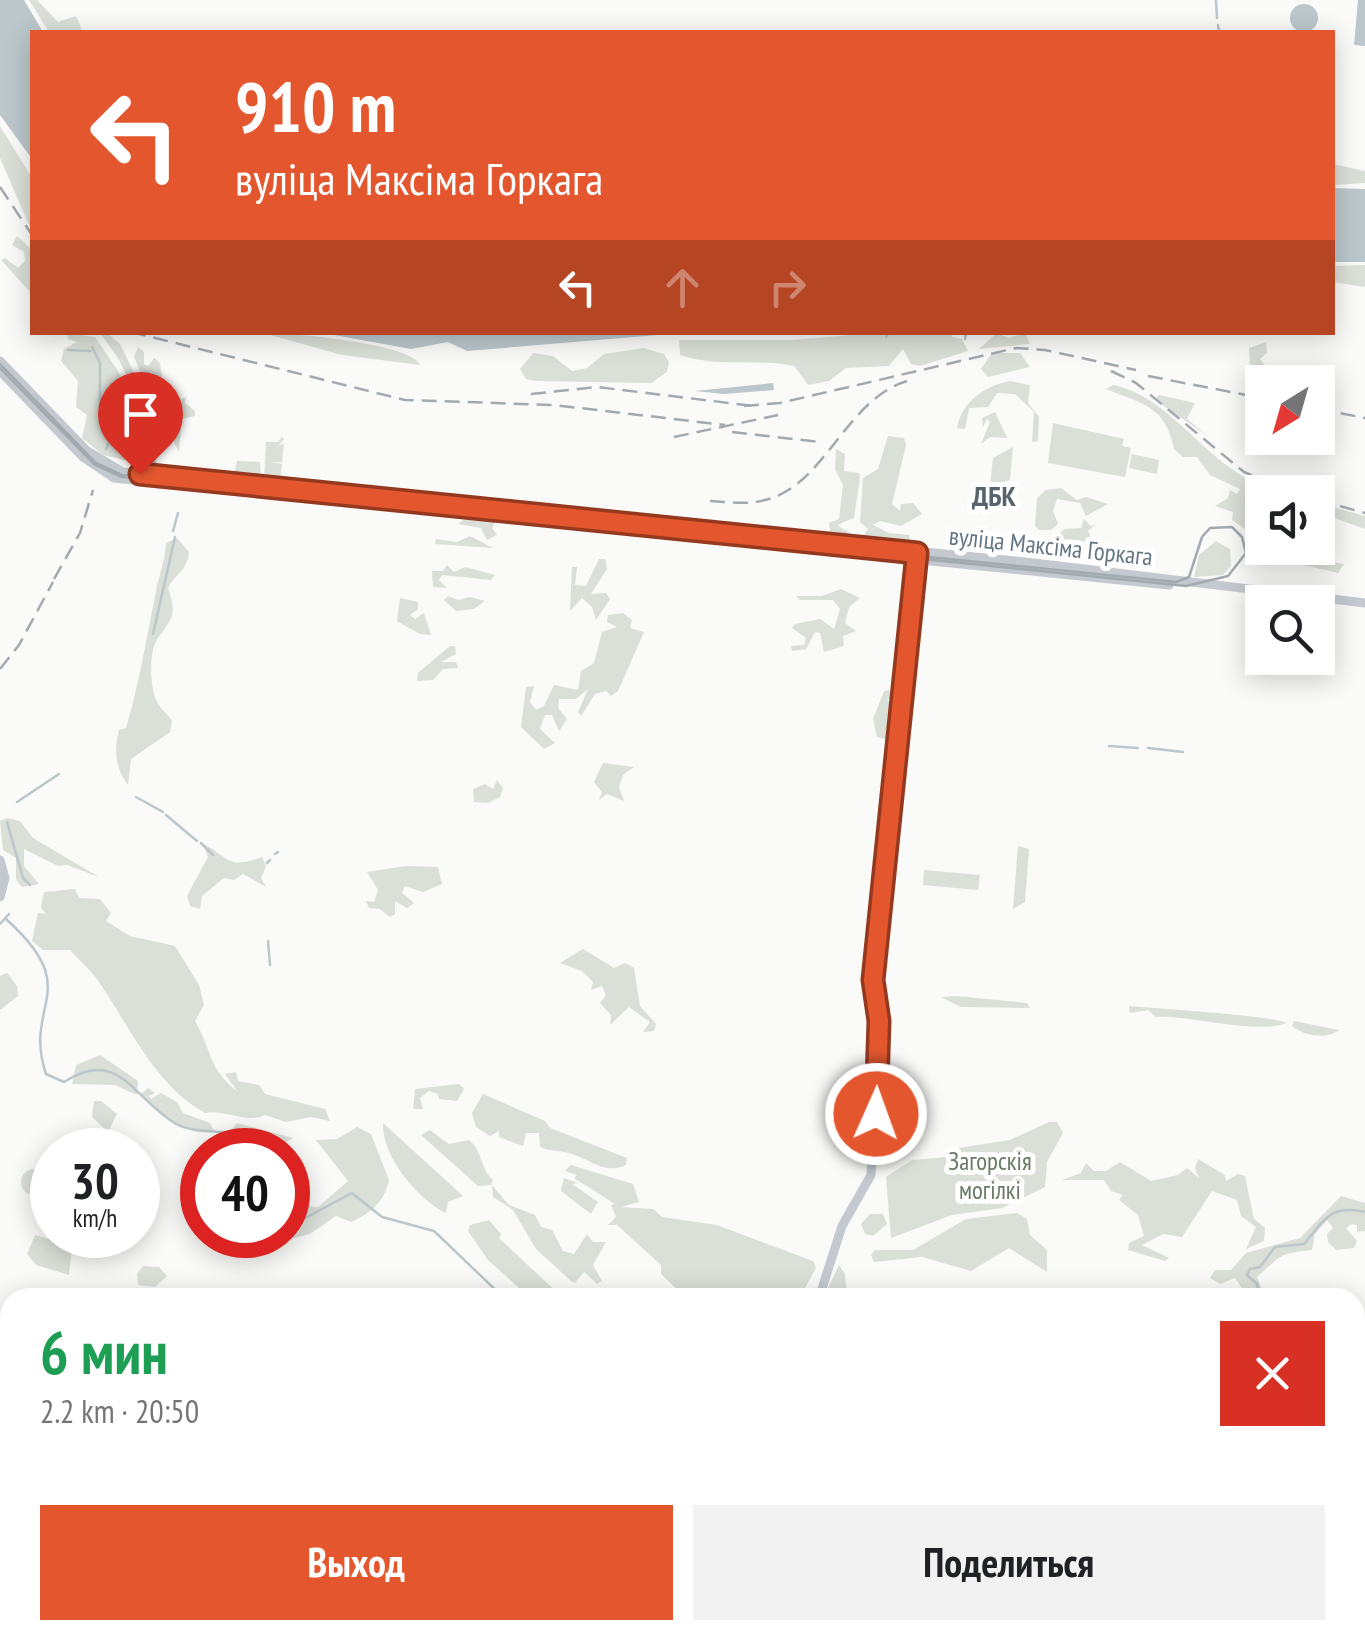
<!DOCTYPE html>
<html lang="ru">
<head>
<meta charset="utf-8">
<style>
	body { margin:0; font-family:"PT Sans Narrow",sans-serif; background:#f2f2f2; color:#202124; height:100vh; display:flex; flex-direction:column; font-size:38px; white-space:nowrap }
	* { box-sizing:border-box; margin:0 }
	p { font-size:32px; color:#757577 }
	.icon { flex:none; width:55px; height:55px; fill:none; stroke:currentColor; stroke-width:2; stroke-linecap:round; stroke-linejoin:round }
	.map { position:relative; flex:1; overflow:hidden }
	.details { position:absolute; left:0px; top:1288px; width:1365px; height:352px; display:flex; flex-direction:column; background:#fff; border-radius:30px 30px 0 0; box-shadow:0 5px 25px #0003 }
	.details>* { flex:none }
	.top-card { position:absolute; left:30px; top:30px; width:1305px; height:305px; border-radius:0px; box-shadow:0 5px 25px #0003; background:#e4572e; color:#fff; overflow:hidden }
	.needle { width:65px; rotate:217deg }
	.tools { position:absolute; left:1245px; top:365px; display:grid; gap:20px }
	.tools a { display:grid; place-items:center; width:90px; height:90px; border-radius:0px; background:#fff; box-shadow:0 5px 25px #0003; font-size:50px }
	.speed { position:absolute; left:30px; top:1128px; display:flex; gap:20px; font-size:50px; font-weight:700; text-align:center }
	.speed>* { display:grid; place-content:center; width:130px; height:130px; border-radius:50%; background:#fff; box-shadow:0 5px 25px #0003; line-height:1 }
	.speed small { font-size:25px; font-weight:400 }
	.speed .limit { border:15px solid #d22; background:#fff; color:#111 }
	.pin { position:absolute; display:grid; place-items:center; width:85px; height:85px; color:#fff; margin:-102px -42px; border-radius:50% 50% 50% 0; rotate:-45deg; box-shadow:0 0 10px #0007 }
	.pin .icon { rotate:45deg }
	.me { position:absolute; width:110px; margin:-55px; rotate:2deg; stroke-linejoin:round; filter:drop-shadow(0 0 8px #0008) }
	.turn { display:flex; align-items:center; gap:35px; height:210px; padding:0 40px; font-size:45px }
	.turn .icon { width:130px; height:130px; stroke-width:2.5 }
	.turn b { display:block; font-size:70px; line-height:85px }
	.lanes { display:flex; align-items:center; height:95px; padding:0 40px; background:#0003; justify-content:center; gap:50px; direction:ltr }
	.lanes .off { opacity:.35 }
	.round { display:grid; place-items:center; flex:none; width:105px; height:105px; border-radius:0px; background:#f2f2f2 }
	.head { display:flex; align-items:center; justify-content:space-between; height:170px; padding:0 40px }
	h1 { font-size:60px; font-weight:600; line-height:75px; color:#1e9e55 }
	.cta { display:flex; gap:20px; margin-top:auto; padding:20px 40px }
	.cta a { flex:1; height:115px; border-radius:0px; background:#e4572e; color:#fff; font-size:40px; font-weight:600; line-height:115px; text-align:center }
	.cta a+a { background:#f2f2f2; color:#202124 }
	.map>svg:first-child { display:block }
	.green { fill:#dadfd7 }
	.water { fill:#bbc7cb }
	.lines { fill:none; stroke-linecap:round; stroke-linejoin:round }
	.stream { stroke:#bbc7cb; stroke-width:2.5 }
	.secondary { stroke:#c3c9ce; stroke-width:9 }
	.tram { stroke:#a2aab0; stroke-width:2.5 }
	.rail { stroke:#a2aab0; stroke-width:2.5; stroke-dasharray:15 8; stroke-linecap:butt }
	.route-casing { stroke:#94391e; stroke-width:25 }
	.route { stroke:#e4572e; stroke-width:18 }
	.labels { text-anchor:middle; stroke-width:10; stroke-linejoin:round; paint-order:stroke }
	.street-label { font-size:25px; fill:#657683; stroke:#fff }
	.park-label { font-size:25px; fill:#687a64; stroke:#fff }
	.neighbourhood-label { font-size:28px; font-weight:bold; fill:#57646e; stroke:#fff }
</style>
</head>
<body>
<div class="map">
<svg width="1365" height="1639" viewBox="0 0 1365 1639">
	<rect width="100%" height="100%" fill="#fafaf8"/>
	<g class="green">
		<path d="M29,0H37L58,22L76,16L83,32H49Z"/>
		<path d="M0,126L32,178V232L0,158Z"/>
		<path d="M1333,164L1365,171V183L1333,185Z"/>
		<path d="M17,236L32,250V294L1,260L5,258L18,268L25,261L24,252L12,245Z"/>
		<path d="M1365,265V287L1333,282V266Z"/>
		<path d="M67,333L95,337L118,371L147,430L133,462L103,455L82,438L87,415L76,407L78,381L61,361L64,349L77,342L68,339Z"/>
		<path d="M100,333H107L120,344L165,437L162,448L118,358Z"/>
		<path d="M263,333C289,332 413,344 420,365L342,355Z"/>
		<path d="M875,333H953L952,337L962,339L968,351L920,366L911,364L903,349L889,366L846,368L829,381L808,385L794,366C755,358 718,368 680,355L679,340H793Z"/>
		<path d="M997,333L1008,338L1025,333L1030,344L979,349Z"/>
		<path d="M1266,342L1267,353L1260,359L1267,368L1250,370L1249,348Z"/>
		<path d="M138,347L144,352V364L148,366L154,358L160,363L162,377L155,393L149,392L134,357Z"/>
		<path d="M644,348L664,354L669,362L667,372L651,383L536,381L526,379L520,369L533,353L553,356L572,371L587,368L604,354Z"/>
		<path d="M992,353H1020L1030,367L988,377L981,369Z"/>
		<path d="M1010,381L1030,385L1028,403L1039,417L1038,441L1032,442L1034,412L1015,394L997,393L988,407L969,408L965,429L957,428C961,403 985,385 1010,381Z"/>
		<path d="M1113,385C1177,398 1210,476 1281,492H1262V510L1255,518L1261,525L1257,538L1232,520L1233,512L1215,506L1228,498L1230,490L1237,494L1240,489L1210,475L1197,457H1183L1174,449C1165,406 1145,405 1106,389Z"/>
		<path d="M173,395L176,402L186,397L185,403L195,411V416L182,419L179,452L167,429L179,430L178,416L170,415L164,422L158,403Z"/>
		<path d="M1159,395L1195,403L1187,419L1208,436L1155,400Z"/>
		<path d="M995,412L1007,438L990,437L981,444L990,422L987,419L983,427L982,418Z"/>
		<path d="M1053,423L1124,439L1122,446L1131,448L1125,477L1048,463Z"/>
		<path d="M888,436L904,438L906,445L892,504L900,511L901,504L913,503L922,514L901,526L880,521L873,525L889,533L909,535L910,542L861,539L868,529L860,522L863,478L878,469Z"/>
		<path d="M282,437L284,439L278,447L284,443L282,462H271L282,464L280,481L264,480L266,442H278Z"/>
		<path d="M1013,447L1010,480L990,486L993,458Z"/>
		<path d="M836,449L845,454L844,471L859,473L860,479L854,518L837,525L850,533L846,539L831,536L829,523L839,519L843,485L835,469Z"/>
		<path d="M1132,454L1159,460L1157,474L1129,468Z"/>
		<path d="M237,461L260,462L261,480L233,477Z"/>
		<path d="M1061,488L1077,500L1086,497L1108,504L1086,516L1080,503L1057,499L1053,511L1058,524L1051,530H1039L1035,526L1037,498L1046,490Z"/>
		<path d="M1318,503L1365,516V529L1318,512Z"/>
		<path d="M466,518L496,521L492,528L497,535L487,540L481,528L458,524Z"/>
		<path d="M1084,519L1091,526L1096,524L1088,531L1093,542L1052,541L1064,529L1081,528Z"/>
		<path d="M470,536L493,548L435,544L436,539L457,542Z"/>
		<path d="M177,538L189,552C188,570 175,574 168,588C177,616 173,617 158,638C148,651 150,689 157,702C161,710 168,714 172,721L170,732L131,759L128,785C115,768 114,750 119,730L126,728C139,684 146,641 155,596C158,577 165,563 166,543Z"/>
		<path d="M1216,541L1230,549L1231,566L1223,575L1194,577L1199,555Z"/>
		<path d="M1318,543L1330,545L1328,560H1321L1344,564L1338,573L1287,561L1286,548H1318Z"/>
		<path d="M599,559H605L607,569L591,594L606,593L610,599L596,620L592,607L582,598L570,611L572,567H577L575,585L586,586Z"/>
		<path d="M447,565L454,572L465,567L495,575L491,580L442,575L439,580L447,588L433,587L432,571H443Z"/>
		<path d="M841,589L860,598L849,607L845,623L856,631L843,636L844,646L824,652L820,633L815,632L806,649L792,651L791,646L804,645L806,638L792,628L795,624L820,619L834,629L840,609L833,600H800L796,596H822Z"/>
		<path d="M448,596L458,600L470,597L485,601L474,609L456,611L444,600Z"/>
		<path d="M400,598L418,602V609L410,615L415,619L424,613L431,635L420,634L397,621Z"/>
		<path d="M623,613L632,620L630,628L644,632L618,691L611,696L606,691L595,694L581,716L578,712L588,689L576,699H559L558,708L567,719L559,731L552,715H545L540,729L555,743L544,749L521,727L526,687L534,686L530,702L536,710L544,706L554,685L578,690L581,671L594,663L602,632L617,627L607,622L608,615Z"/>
		<path d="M450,646H455L456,654L441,662H456L458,668L443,669L433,680L417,681L418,673Z"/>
		<path d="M889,690L897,694L887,700L897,707L891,741L877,737L873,719L884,691Z"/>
		<path d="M603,763L634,767L623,775L619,787L624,801L607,794L599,800L602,792L594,782Z"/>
		<path d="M497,780L503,788L500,797L488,803L474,802L473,789L485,784L493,789Z"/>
		<path d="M7,818L20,821L33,838L99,877L67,865L58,866L24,849V866L39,884L22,887L16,880V858L3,850L0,821Z"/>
		<path d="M203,844C231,858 227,870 262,857L266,866L261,878L266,887L243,874L234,880L224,878L202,896L200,909L190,906L187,896L208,857Z"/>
		<path d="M1018,846L1029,849L1025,902L1013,909Z"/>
		<path d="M406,866L438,867L442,884L423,892L405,886L402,893L414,903L407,908L395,901V914L390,917L380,909L369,908L366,901L374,902L378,890L367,872Z"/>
		<path d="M924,870L980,875L978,890L923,885Z"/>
		<path d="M75,889L79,898L100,899L111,913L106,921L130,936L175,946L199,985L204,1005L195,1021C212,1050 208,1069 237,1091L225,1074L236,1072L238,1081L259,1085L265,1094L325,1109L330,1121L311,1117L286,1122L265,1115C246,1124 225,1109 205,1113C156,1086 131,1029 101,985C93,972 80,961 70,950H43L32,941L38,913L46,914L41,908L44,892Z"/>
		<path d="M583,949L614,968L625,963L634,968L640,1006L656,1024L654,1031L643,1032L650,1022L629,1007L610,1025L611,1015L600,1003L606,995L602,986L591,990L593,982L582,971L560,963Z"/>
		<path d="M7,973L17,986L18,996L0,1010V976Z"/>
		<path d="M956,996L1027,1003L1030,1008L961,1007L941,997Z"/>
		<path d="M1129,1006C1151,1008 1276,1016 1286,1023C1257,1035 1189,1015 1156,1017L1148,1010L1130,1013Z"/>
		<path d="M1294,1021L1339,1030C1327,1040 1304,1036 1292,1026Z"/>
		<path d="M100,1055L138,1081L137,1095L115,1085L72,1084L76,1065Z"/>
		<path d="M459,1084L464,1089L457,1101L439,1099L438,1094L429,1091L420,1098L423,1109H413L415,1089Z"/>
		<path d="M148,1088L155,1093L149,1096L151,1099L161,1093L177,1102L183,1113L210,1123L214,1131C187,1139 159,1113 140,1095Z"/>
		<path d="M483,1094L545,1121L550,1128L627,1158L626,1165C604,1175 592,1160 572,1154C561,1150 551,1152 540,1147L539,1133H526L523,1146L499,1137V1131L490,1136L476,1127L472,1113Z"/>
		<path d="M94,1101H101L117,1114L108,1132L92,1117Z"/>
		<path d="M1049,1122H1057L1063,1133L1047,1162L1045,1187L1002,1208L952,1215L891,1238L886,1177L912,1160L947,1157L958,1148L1010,1140Z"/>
		<path d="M237,1123L293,1138L274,1150H241L226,1136Z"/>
		<path d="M383,1123L463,1196L448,1202L446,1213C418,1200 381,1155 383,1123Z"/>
		<path d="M357,1127L371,1134L389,1180C385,1201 370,1214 351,1222L336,1216L310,1234L277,1242L274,1235H288V1204L318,1207L348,1181L316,1140L337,1139Z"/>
		<path d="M430,1130L449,1144L469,1140C483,1151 480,1169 493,1180L491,1185L478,1186L421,1135Z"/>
		<path d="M1198,1159L1225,1175L1226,1181L1238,1174L1245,1176L1254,1219L1265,1228L1264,1241L1246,1249L1256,1227L1241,1216L1237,1200L1212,1191L1182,1237L1163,1234L1142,1245L1169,1258L1165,1261L1128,1250L1129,1243L1144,1236L1138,1215L1119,1200L1123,1195L1111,1191L1104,1180H1062L1081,1173L1086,1163L1094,1171H1106L1120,1162L1151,1181L1178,1175L1187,1168L1199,1178L1195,1168Z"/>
		<path d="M571,1165L633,1184L639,1202L621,1207L653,1209L662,1217L717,1225L813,1261L816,1268L800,1297H685L661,1274V1265L617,1225H608L616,1217L611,1205L615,1204L574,1178L577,1175L565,1171Z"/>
		<circle cx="34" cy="1182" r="13"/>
		<path d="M564,1178L578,1183L572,1184L598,1202L591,1214L561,1191Z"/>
		<path d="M492,1185L509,1205L535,1215L541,1227L552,1230L563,1251L574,1254L587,1234L593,1242H606L593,1265L602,1281L597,1284L584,1272L575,1283L571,1281L536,1249L513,1210L493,1197Z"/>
		<path d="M1341,1196L1365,1203V1231L1357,1232V1225L1352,1224L1346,1228L1357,1241L1354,1248L1336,1250L1328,1242L1327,1234L1333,1228L1327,1220L1315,1234L1312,1250C1278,1254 1283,1254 1257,1277L1265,1297H1248L1235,1278L1220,1284L1210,1278L1215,1270H1231L1246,1253L1300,1238Z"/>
		<path d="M1017,1213L1027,1219L1030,1235L1047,1250V1272L1009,1248L971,1271L922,1257L874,1262L871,1255L875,1250H913L966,1219Z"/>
		<path d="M870,1214H883L887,1224L873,1236L865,1234L861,1224Z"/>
		<path d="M489,1220L501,1234L499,1238L562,1297H529L488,1260L468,1231L470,1225Z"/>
		<path d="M35,1235L72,1246L69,1275L36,1265L27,1254Z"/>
		<path d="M839,1265L845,1274L847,1297L823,1298Z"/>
		<path d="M143,1266L159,1267L167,1276L155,1287L138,1285L137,1274Z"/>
		<path d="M642,1630H723V1632L676,1639L671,1633L664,1639H640Z"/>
		<path d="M971,1630H1031L1028,1639H985Z"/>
		<path d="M1136,1630H1183L1180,1639H1135Z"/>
	</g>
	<g class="water">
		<path d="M0,0H24L43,32H32V159L0,115Z"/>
		<path d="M1358,0H1365V46L1354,45Z"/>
		<circle cx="1304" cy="18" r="14"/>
		<path d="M1333,188L1365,189V262H1333Z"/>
		<path d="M323,333H682L467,351L448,342L411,349Z"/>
		<path d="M773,383L774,390L724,394L695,391Z"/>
	</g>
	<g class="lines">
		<g class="stream">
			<path d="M1216,0L1217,18"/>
			<path d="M1218,25L1219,32"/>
			<path d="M886,337L889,332"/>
			<path d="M965,339L966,334"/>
			<path d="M92,347L100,363V407L105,411"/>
			<path d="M68,350L90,351"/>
			<path d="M111,440L140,445"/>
			<path d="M120,443L136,452"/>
			<path d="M106,449L118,419L113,415"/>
			<path d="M142,460L154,458L156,469"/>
			<path d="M173,531L178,513"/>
			<path d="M153,634L175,537"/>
			<path d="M1109,746L1138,748"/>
			<path d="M1148,748L1183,752"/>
			<path d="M136,797L163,812"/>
			<path d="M17,802L59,774"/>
			<path d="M166,815L197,841"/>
			<path d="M7,822L23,878L30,885"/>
			<path d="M201,843L213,855"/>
			<path d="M275,854L278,852"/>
			<path d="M267,863L270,860"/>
			<path d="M6,919C86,991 22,1003 46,1074L64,1082C119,1046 133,1099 176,1124C191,1132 215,1131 232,1133L246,1150"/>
			<path d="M0,924L9,914"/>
			<path d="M268,941L270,965"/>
			<path d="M288,1216L305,1218L352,1193L382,1217L434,1231L504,1298"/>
			<path d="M1259,1298L1257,1284L1247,1275L1250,1269L1260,1267L1275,1247L1304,1244C1324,1221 1329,1204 1365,1212"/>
			<path d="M1111,1639L1112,1630"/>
			<path d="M1119,1639L1124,1630"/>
		</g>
		<g class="secondary">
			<path d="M0,361L86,450L123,472L1026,562L1365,603"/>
			<path d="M0,371L83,457L114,478L741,542"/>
			<path d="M871,555L1169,585"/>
			<path d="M0,860L5,878L0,897"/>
			<path d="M819,1298L842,1226L871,1175L879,1037L873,980L917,555"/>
			<path d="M245,1630L248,1639"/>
		</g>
		<path class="tram" d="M0,364L96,463L122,475L1176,582L1189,577L1202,537L1210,528L1232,527L1242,537L1246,553L1228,576L1186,586L122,477L94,464L0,368"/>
		<g class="rail">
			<path d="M0,187L32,235"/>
			<path d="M131,332L405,400L554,405L725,425"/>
			<path d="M1111,371L1136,383L1244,472L1292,492"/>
			<path d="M1148,376L1262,398"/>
			<path d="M531,394L597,387L754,406"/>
			<path d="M744,406L780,403L1016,348L1045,350L1136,370"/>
			<path d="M1318,409L1365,418"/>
			<path d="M732,432L820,442"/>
			<path d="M674,437L778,415"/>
			<path d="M1318,500L1365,513"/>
			<path d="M710,501C728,502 747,505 765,500C825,486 845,400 907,381"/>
			<path d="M54,579L80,533L93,490"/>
			<path d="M0,669L19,645L53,582"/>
		</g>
	</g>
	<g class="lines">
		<defs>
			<path id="route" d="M140,474L917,553L873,980L879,1021L876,1114"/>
		</defs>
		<use href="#route" class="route-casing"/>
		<use href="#route" class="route"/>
	</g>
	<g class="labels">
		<g class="street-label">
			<text transform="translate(1051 546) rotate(6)" y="9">вуліца Максіма Горкага</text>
		</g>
		<g class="park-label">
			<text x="990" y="1170">Загорскія<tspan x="990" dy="29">могілкі</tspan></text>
		</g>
		<g class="neighbourhood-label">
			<text x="994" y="506">ДБК</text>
		</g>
	</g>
</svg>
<div class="tools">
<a><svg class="needle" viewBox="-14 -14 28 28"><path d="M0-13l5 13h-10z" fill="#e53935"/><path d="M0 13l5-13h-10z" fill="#757577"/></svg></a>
<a><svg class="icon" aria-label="sound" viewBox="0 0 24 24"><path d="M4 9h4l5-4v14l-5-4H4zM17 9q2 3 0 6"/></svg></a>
<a><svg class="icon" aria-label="search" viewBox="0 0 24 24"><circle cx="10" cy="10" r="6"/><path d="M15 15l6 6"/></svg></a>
</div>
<div class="speed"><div>30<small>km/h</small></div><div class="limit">40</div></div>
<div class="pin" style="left:140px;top:474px;background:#d93025"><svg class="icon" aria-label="arrive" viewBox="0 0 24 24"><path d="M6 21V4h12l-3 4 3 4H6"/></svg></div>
<svg class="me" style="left:876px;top:1114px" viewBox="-20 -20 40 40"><circle r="17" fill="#e4572e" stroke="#fff" stroke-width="3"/><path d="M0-11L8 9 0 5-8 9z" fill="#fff"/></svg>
<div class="top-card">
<div class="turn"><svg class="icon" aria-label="left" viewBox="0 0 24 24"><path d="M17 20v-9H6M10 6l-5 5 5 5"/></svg><div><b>910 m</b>вуліца Максіма Горкага</div></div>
<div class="lanes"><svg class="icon" aria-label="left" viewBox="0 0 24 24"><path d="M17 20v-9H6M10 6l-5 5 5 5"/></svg><svg class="icon off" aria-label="ahead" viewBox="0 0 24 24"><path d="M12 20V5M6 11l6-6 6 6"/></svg><svg class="icon off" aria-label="right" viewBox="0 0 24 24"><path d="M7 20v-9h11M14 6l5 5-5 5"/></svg></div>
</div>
<section class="details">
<div class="head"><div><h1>6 мин</h1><p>2.2 km · 20:50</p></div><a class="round" style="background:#d93025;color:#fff"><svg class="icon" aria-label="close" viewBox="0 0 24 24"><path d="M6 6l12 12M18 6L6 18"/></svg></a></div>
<div class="cta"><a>Выход</a><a>Поделиться</a></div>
</section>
</div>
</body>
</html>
